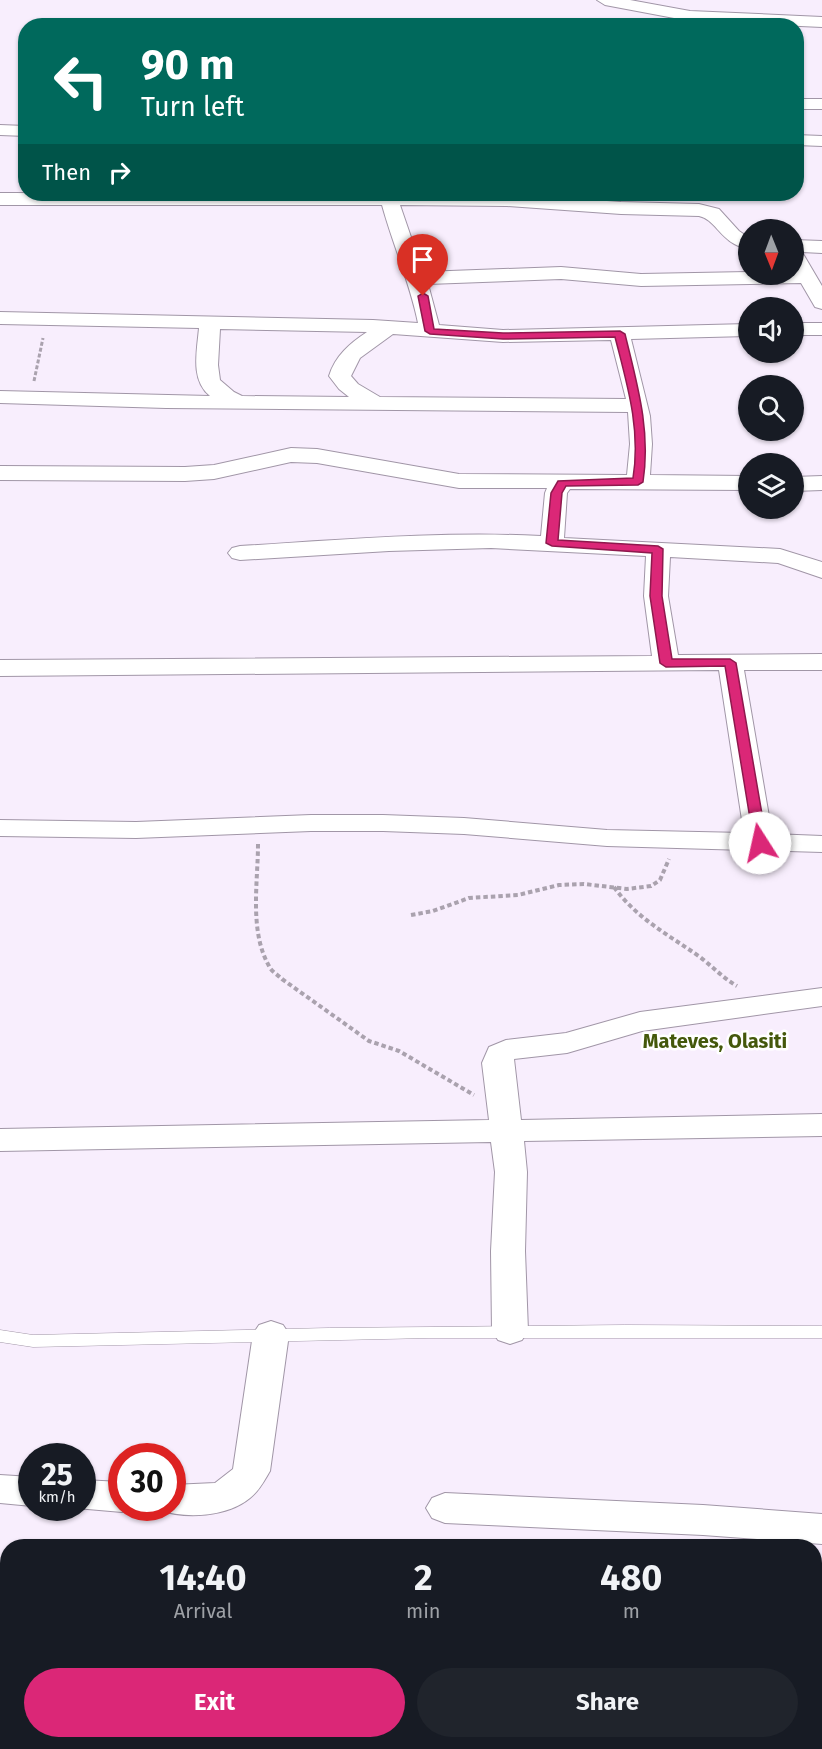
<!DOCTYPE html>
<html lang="en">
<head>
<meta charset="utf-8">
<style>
	body { margin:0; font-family:"Fira Sans",sans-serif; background:#20242c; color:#f1f3f6; height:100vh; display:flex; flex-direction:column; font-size:22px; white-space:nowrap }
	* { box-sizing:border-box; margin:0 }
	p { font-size:20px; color:#9ea1a6 }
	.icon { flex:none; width:33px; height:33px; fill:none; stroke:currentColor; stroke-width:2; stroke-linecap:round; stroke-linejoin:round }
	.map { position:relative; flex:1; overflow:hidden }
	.side { position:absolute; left:0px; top:1539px; width:822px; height:210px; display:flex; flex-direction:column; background:#171b24; border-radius:24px 24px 0 0; box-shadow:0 2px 4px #0004 }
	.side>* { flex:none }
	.guide { position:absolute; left:18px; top:18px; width:786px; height:183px; border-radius:24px; box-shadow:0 2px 4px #0004; background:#00695c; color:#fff; overflow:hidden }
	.needle { width:39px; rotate:179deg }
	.buttons { position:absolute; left:738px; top:219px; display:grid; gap:12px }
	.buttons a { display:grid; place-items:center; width:66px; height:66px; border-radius:50%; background:#171b24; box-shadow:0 2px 4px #0004; font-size:30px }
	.speed { position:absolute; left:18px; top:1443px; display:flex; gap:12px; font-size:30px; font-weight:700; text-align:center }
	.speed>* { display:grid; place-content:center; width:78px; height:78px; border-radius:50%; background:#171b24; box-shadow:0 2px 4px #0004; line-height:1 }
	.speed small { font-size:15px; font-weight:400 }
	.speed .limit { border:9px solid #d22; background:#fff; color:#111 }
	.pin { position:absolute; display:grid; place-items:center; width:51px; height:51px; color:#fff; margin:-62px -26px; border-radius:50% 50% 50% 0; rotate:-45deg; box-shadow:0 0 6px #0007 }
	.pin .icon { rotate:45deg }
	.me { position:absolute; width:66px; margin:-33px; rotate:350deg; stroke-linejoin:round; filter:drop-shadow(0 0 4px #0008) }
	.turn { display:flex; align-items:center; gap:21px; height:126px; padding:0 24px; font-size:27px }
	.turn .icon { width:78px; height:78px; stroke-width:2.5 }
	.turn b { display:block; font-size:42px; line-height:51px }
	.then { display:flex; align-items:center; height:57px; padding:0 24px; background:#0003; gap:12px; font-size:22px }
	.eta { display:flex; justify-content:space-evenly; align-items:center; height:102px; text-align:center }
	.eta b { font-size:36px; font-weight:700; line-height:42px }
	.primary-button { display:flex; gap:12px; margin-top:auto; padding:12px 24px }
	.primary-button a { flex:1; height:69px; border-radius:36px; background:#db2777; color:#fff; font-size:24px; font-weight:700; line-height:69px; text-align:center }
	.primary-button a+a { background:#20242c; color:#f1f3f6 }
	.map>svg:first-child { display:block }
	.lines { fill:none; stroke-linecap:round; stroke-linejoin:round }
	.service-casing { stroke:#a196a7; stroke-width:1 }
	.minor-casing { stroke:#a196a7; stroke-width:2 }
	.path-far2 { stroke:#aaa2ae; stroke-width:3; stroke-dasharray:4 2; stroke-linecap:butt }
	.path-far1 { stroke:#aaa2ae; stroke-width:4; stroke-dasharray:4.5 3; stroke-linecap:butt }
	.path { stroke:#aaa2ae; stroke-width:4.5; stroke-dasharray:6 4; stroke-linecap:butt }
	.service { fill:#fff; fill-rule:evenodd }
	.minor { fill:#fff; fill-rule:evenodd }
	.route { fill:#db2777; stroke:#8e194d; stroke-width:1.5 }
	.labels { text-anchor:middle; stroke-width:5; stroke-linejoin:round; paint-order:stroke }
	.neighbourhood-label { font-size:20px; font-weight:bold; fill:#44580b; stroke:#fff }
</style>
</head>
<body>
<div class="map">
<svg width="822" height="1749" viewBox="0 0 822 1749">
	<rect width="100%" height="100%" fill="#f8eefd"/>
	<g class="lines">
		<defs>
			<path id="service" d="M625,1325L822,1326V1338H428L33,1347L0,1342V1330L33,1335L329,1328Z"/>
			<g id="minor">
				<path d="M597,0H630L690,11L822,17V27L690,21L605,5Z"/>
				<rect x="796" y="99" width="26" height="10"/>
				<path d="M0,125L26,126V136L0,135Z"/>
				<path d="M796,135L822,136V146L796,145Z"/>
				<path d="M0,193L507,194L621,202L699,204L719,209L739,231L748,237V249C720,243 717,220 699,216L621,214L507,206L400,205L423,272L561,267L641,274L748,272V274H794V240L822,241V253L802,252L822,286V309L815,307L801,283L641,286L561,279L428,284L439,325L503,330L748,324V336L631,339L650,416L652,444L650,475L748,476V490L570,489L567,493L564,538L780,549L822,562V578L778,563L670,557L668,596L678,655L822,654V670H744L772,834L822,836V852L607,846L464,834L383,831H311L136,838L0,836V820L136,822L311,815H383L464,818L607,830L744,833L719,670L0,676V660L652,656L644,596L646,556L491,548L389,551L240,560L232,558L228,553L232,548L240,546C340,540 440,531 541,536L545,493L547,488H459L317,463L291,462L214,479L185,481L0,480V466L185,467L214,465L291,448L317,449L459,474L627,475L630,444L628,412L166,408L0,403V391L210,396C190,380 197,351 199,328L0,324V312L373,320L418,323C410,283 393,245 382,205H0ZM220,329L367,332C350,343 335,356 329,376L339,389L349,397L242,396L234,392L220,380L218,365ZM393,334L503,342L611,340L626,399L380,397L358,384L351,376L360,358Z"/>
				<rect x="794" y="323" width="28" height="12"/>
				<path d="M822,476V490L794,491V477Z"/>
				<path d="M822,988V1006L642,1031L567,1053L514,1059L521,1120L822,1114V1136L524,1141L527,1172L525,1251L528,1331L522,1340L510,1344L498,1340L492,1331L491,1251L495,1172L491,1142L0,1151V1129L489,1120L482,1063L489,1047L506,1040L566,1033L640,1012Z"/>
				<path d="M271,1321L283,1325L289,1334L270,1471C264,1481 259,1491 250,1498C227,1517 186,1519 159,1510L157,1508H172V1485L215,1483L233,1469L253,1334L259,1325Z"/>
				<path d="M0,1475L32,1477V1506L0,1503Z"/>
				<path d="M82,1480L122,1482V1508H135L122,1512L76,1508H82Z"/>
				<path d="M445,1493L703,1505L822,1514V1544L703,1535L445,1523L432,1518L426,1508L432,1498Z"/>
			</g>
		</defs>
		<use href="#service" class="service-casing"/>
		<use href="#minor" class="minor-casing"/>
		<path class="path-far2" d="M34,381L43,338"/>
		<g class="path-far1">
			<path d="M258,844C258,882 249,931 269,966C271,971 278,975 282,979L369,1041L399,1051L474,1095"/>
			<path d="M614,887C637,919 669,935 700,957C713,967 723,978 737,986"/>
			<path d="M411,915L433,911L469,898L518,895L559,885L584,884L627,889L651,886L660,880L669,859"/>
		</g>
		<g class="path">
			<path d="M0,1604L8,1605"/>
			<path d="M814,1660L822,1661"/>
			<path d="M218,1749L222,1742"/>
		</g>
		<use href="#service" class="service"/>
		<use href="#minor" class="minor"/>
	</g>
	<path class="route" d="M423,293L428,296L434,329L503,333L620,331L625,334C637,384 651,430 643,482L638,485L566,486L562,493L558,540L658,546L663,549L662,596L672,659H730L736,663L767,843L765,846H756L754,843L725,666L666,667L660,663L650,596L652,553L552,546L546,543L551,493L558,481L633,478C641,429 627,384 615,337L503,339L430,334L425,331L418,296Z"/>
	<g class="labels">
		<g class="neighbourhood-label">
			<text x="715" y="1048">Mateves, Olasiti</text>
		</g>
	</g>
</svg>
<div class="buttons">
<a><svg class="needle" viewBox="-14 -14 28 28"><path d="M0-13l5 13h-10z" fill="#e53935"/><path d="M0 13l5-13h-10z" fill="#9ea1a6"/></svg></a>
<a><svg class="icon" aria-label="sound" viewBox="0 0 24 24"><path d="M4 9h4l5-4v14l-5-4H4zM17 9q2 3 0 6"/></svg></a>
<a><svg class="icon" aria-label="search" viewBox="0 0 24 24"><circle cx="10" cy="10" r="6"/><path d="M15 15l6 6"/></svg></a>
<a><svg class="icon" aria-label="layers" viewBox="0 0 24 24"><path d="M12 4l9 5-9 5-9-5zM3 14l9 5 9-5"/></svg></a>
</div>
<div class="speed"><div>25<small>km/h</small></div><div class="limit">30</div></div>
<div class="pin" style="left:423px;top:296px;background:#d93025"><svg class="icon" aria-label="arrive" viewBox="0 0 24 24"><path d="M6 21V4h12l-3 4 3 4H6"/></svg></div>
<svg class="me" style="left:760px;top:843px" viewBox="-20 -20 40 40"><circle r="19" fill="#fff"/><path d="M0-13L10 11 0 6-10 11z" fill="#db2777"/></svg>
<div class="guide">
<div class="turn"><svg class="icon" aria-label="left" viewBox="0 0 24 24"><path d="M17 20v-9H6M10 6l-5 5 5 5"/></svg><div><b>90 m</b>Turn left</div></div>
<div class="then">Then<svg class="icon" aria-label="right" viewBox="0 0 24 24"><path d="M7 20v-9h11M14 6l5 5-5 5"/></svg></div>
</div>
<section class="side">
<div class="eta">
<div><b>14:40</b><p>Arrival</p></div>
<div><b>2</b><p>min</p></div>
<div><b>480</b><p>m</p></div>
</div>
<div class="primary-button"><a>Exit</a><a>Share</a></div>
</section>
</div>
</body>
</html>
